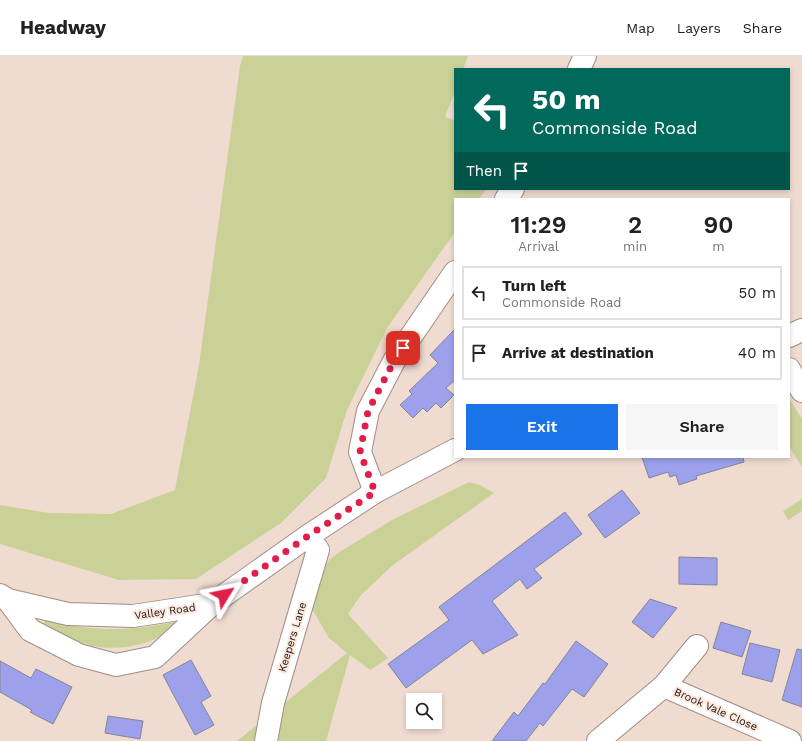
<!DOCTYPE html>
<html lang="en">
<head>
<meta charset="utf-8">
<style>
	body { margin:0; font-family:"Work Sans",sans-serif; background:#f6f6f6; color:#222; height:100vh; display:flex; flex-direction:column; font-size:15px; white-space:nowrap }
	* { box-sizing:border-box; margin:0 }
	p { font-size:13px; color:#767676 }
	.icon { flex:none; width:22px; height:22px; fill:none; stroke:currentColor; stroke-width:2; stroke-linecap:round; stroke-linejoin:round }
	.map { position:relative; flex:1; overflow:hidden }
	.details { position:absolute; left:454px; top:142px; width:336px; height:260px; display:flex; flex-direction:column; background:#fff; border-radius:0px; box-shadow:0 2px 6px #0003 }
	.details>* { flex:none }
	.top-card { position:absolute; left:454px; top:12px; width:336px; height:122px; border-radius:0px; box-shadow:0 2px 6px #0003; background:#00695c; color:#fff; overflow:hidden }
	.controls { position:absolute; left:406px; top:637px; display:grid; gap:8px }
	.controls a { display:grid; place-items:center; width:36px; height:36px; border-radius:0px; background:#fff; box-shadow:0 2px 6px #0003; font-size:20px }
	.pin { position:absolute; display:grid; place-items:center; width:34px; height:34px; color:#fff; margin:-17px; border-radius:8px; box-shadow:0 2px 6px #0006 }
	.me { position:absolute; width:44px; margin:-22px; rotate:55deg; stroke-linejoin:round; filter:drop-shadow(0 0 3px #0008) }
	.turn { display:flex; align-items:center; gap:14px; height:84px; padding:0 12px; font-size:18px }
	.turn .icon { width:52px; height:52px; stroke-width:2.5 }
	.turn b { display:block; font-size:28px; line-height:34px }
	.then { display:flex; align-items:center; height:38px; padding:0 12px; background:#0003; gap:8px; font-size:15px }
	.eta { display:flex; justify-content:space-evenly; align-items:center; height:68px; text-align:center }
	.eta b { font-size:24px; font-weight:600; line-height:28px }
	.action { display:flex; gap:8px; margin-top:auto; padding:8px 12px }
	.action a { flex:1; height:46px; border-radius:0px; background:#1a73e8; color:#fff; font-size:16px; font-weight:600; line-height:46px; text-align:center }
	.action a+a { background:#f6f6f6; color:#222 }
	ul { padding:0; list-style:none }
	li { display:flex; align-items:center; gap:12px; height:54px; margin:0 8px 6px; padding:0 4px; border:2px solid #e0e0e0; border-radius:0px }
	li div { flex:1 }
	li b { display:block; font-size:15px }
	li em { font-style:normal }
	header { display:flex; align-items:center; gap:24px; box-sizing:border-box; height:56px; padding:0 20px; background:#fff; border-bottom:1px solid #e0e0e0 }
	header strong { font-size:19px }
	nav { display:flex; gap:22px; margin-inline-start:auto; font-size:14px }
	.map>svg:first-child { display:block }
	.green { fill:#cad197 }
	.building { fill:#9da1eb; stroke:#838596 }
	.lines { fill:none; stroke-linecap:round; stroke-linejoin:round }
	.minor-casing { stroke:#a18e84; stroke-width:24 }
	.secondary-casing { stroke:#a18e84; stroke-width:24 }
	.minor { stroke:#fff; stroke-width:22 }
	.secondary { stroke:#fff; stroke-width:22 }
	.route { stroke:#e11d48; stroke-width:7; stroke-dasharray:0 12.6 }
	.labels { text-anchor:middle; stroke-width:4; stroke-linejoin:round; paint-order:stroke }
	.street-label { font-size:11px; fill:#1e1714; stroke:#fce8dd }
</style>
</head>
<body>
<header>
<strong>Headway</strong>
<nav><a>Map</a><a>Layers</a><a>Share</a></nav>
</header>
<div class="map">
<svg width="802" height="685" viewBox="0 0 802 685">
	<rect width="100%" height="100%" fill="#efdbd0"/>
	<g class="green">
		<path d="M243,0H468L463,13H455V35L445,61L455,64V133H486L479,143H455V176L387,272L347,354L326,422L281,467L196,523L119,524L0,488V449L49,457L111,458L175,434L199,309L240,10Z"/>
		<path d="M789,342L802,363V411L789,390Z"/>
		<path d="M469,426L480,429L494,437L393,509L361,539L348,558L388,602L370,614L350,599L326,685H237L347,597L329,582L311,551L316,523L330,503L341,495L392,464Z"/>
		<path d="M802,443V455L788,464L783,455Z"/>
		<path d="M47,565C92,575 129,576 174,566L176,570C152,590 115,597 85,588C70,583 57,575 44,568V566Z"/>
	</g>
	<g class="building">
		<path d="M455,273V324L446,332L454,339L441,352L436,347L427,356L423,352L413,362L400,349L412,338L409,335L438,307L430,299Z"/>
		<path d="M642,401H743L744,406L696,420L697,423L679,429L676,419L670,421L668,416L649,422Z"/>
		<path d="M622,434L640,457L605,482L588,459Z"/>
		<path d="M565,456L582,478L534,513L542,522L527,533L520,523L492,545L518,579L483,598L472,584L406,632L388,608L449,564L439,551Z"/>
		<path d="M679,501L717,502V529L679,528Z"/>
		<path d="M650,543L677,552L653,582L632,566Z"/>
		<path d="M721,566L751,575L742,601L713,592Z"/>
		<path d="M576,585L608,608L584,641L572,633L543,670L540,667L526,685H492L514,656L518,660L543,627L545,628Z"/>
		<path d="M750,587L780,594L772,626L742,618Z"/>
		<path d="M797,593L802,594V651L782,644Z"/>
		<path d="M191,604L211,640L201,646L214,669L195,679L163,619Z"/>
		<path d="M0,605L31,622L36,613L72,631L53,668L30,656L32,654L0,636Z"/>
		<path d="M108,660L143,665L140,683L105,677Z"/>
	</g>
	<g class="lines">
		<defs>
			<g id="minor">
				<path d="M579,13L585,0"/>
				<path d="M506,143L513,133"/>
				<path d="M789,313L802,335"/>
				<path d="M375,436L360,396L368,355L394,305L455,216"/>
				<path d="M8,544L30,574L79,599L116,609L155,601L212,548"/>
				<path d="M664,630L697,590"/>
				<path d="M266,685L273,647L318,494L308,480"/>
				<path d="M598,685L664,630L790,685"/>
			</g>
			<g id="secondary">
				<path d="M789,280L802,274"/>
				<path d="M0,539L8,544L68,558L133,560L212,548L308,480L375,436L455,394"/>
			</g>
		</defs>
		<use href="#minor" class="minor-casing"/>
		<use href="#secondary" class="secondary-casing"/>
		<use href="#minor" class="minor"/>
		<use href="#secondary" class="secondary"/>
	</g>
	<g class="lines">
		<path class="route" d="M224,539L308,480L375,436L360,396L368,355L394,305L403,292"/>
	</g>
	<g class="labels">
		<g class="street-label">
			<text transform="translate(165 555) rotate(-8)" y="4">Valley Road</text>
			<text transform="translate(292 581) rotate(-73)" y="4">Keepers Lane</text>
			<text transform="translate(716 653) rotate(24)" y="4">Brook Vale Close</text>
		</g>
	</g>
</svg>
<div class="controls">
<a><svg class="icon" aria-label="search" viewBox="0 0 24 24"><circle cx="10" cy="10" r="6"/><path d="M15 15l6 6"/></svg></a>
</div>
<div class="pin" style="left:403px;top:292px;background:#d93025"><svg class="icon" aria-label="arrive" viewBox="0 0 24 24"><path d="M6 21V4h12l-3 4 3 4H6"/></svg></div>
<svg class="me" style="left:224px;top:539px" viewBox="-20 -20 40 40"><path d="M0-17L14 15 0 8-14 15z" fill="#e11d48" stroke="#fff" stroke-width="4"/></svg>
<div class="top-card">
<div class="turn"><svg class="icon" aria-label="left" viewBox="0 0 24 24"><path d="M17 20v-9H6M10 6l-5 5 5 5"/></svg><div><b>50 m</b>Commonside Road</div></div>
<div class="then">Then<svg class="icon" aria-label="arrive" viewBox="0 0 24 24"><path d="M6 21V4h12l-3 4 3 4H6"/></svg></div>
</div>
<section class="details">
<div class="eta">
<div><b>11:29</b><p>Arrival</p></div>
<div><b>2</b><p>min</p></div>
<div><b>90</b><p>m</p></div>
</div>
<ul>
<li><svg class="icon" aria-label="left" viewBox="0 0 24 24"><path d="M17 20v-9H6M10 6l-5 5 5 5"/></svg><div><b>Turn left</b><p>Commonside Road</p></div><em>50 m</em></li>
<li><svg class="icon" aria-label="arrive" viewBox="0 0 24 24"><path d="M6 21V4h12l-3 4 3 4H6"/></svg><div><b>Arrive at destination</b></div><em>40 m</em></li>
</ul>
<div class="action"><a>Exit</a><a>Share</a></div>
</section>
</div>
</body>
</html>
